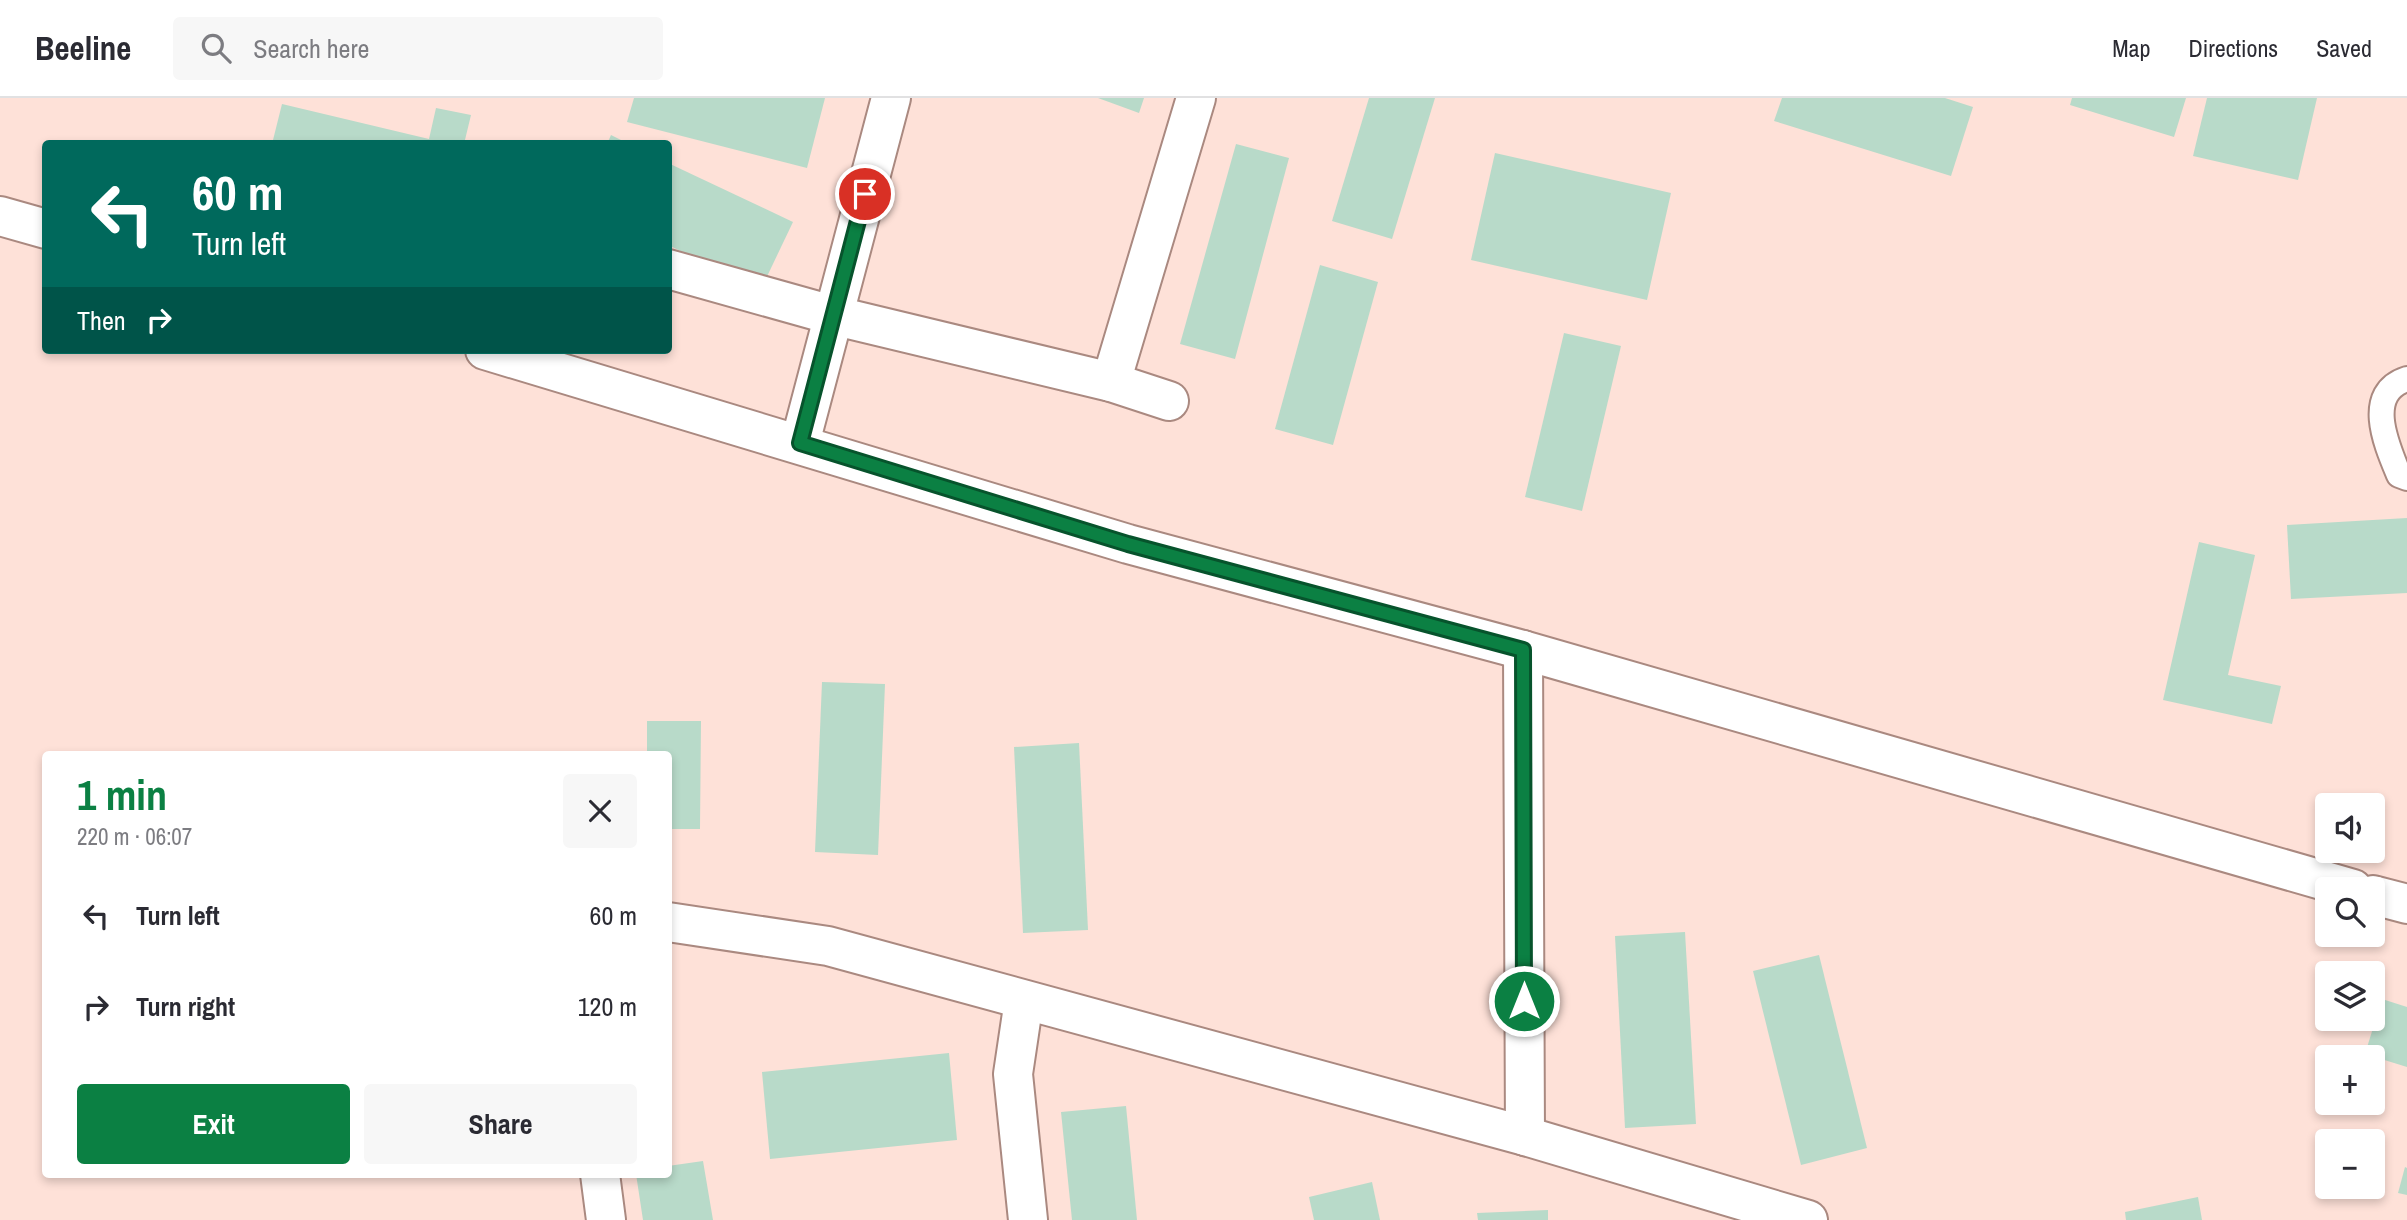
<!DOCTYPE html>
<html lang="en">
<head>
<meta charset="utf-8">
<style>
	body { margin:0; font-family:"Archivo Narrow",sans-serif; background:#f7f7f7; color:#2b2b33; height:100vh; display:flex; flex-direction:column; font-size:26px; white-space:nowrap }
	* { box-sizing:border-box; margin:0 }
	p { font-size:23px; color:#7c7c81 }
	.icon { flex:none; width:38px; height:38px; fill:none; stroke:currentColor; stroke-width:2; stroke-linecap:round; stroke-linejoin:round }
	.map { position:relative; flex:1; overflow:hidden }
	.panel { position:absolute; left:42px; top:653px; width:630px; height:427px; display:flex; flex-direction:column; background:#fff; border-radius:7px; box-shadow:0 4px 10px #0003 }
	.panel>* { flex:none }
	.top-card { position:absolute; left:42px; top:42px; width:630px; height:214px; border-radius:7px; box-shadow:0 4px 10px #0003; background:#00695c; color:#fff; overflow:hidden }
	.fabs { position:absolute; left:2315px; top:695px; display:grid; gap:14px }
	.fabs a { display:grid; place-items:center; width:70px; height:70px; border-radius:7px; background:#fff; box-shadow:0 4px 10px #0003; font-size:35px }
	.pin { position:absolute; display:grid; place-items:center; width:60px; height:60px; color:#fff; margin:-30px; border:4px solid #fff; border-radius:50%; box-shadow:0 2px 7px #0007 }
	.me { position:absolute; width:77px; margin:-38px; rotate:0deg; stroke-linejoin:round; filter:drop-shadow(0 0 5px #0008) }
	.turn { display:flex; align-items:center; gap:24px; height:147px; padding:0 35px; font-size:32px }
	.turn .icon { width:91px; height:91px; stroke-width:2.5 }
	.turn b { display:block; font-size:49px; line-height:60px }
	.then { display:flex; align-items:center; height:66px; padding:0 35px; background:#0003; gap:14px; font-size:26px }
	.round { display:grid; place-items:center; flex:none; width:74px; height:74px; border-radius:7px; background:#f7f7f7 }
	.summary { display:flex; align-items:center; justify-content:space-between; height:119px; padding:0 35px }
	h1 { font-size:42px; font-weight:700; line-height:52px; color:#0b8043 }
	.cta { display:flex; gap:14px; margin-top:auto; padding:14px 35px }
	.cta a { flex:1; height:80px; border-radius:7px; background:#0b8043; color:#fff; font-size:28px; font-weight:700; line-height:80px; text-align:center }
	.cta a+a { background:#f7f7f7; color:#2b2b33 }
	ul { padding:0; list-style:none }
	li { display:flex; align-items:center; gap:21px; height:91px; padding:0 35px }
	li div { flex:1 }
	li b { display:block; font-size:26px }
	li em { font-style:normal }
	header { display:flex; align-items:center; gap:42px; box-sizing:border-box; height:98px; padding:0 35px; background:#fff; border-bottom:2px solid #e1e1e2 }
	header strong { font-size:33px }
	nav { display:flex; gap:38px; margin-inline-start:auto; font-size:24px }
	.search { width:490px; height:63px; background:#f7f7f7; display:flex; align-items:center; gap:18px; box-sizing:border-box; padding:0 24px; border-radius:7px; color:#7c7c81; font-size:26px }
	.map>svg:first-child { display:block }
	.building { fill:#b8dac9 }
	.lines { fill:none; stroke-linecap:round; stroke-linejoin:round }
	.service-casing { stroke:#aa8980; stroke-width:28 }
	.minor-casing { stroke:#aa8980; stroke-width:42 }
	.tertiary-casing { stroke:#aa8980; stroke-width:42 }
	.service { stroke:#fff; stroke-width:24 }
	.minor { stroke:#fff; stroke-width:38 }
	.tertiary { stroke:#fff; stroke-width:38 }
	.route-casing { stroke:#07532c; stroke-width:18 }
	.route { stroke:#0b8043; stroke-width:12 }
</style>
</head>
<body>
<header>
<strong>Beeline</strong>
<div class="search"><svg class="icon" aria-label="search" viewBox="0 0 24 24"><circle cx="10" cy="10" r="6"/><path d="M15 15l6 6"/></svg>Search here</div>
<nav><a>Map</a><a>Directions</a><a>Saved</a></nav>
</header>
<div class="map">
<svg width="2407" height="1122" viewBox="0 0 2407 1122">
	<rect width="100%" height="100%" fill="#fee1d8"/>
	<g class="building">
		<path d="M634,0H825L807,70L627,24Z"/>
		<path d="M1098,0H1144L1139,15Z"/>
		<path d="M1369,0H1435L1392,141L1332,123Z"/>
		<path d="M1782,0H1945L1973,9L1951,78L1774,23Z"/>
		<path d="M2072,0H2186L2174,39L2070,7Z"/>
		<path d="M2207,0H2317L2298,82L2193,58Z"/>
		<path d="M282,6L429,41L436,10L471,17L464,46H272Z"/>
		<path d="M611,37L629,46H607Z"/>
		<path d="M1236,46L1289,60L1235,261L1180,246Z"/>
		<path d="M1495,55L1671,95L1647,202L1471,162Z"/>
		<path d="M668,65L793,124L761,191L668,147Z"/>
		<path d="M1320,167L1378,184L1333,347L1275,331Z"/>
		<path d="M1564,235L1621,248L1582,413L1525,399Z"/>
		<path d="M2407,420V495L2291,501L2287,427Z"/>
		<path d="M2199,444L2255,457L2228,577L2281,588L2272,626L2163,602Z"/>
		<path d="M822,584L885,586L878,757L815,754Z"/>
		<path d="M647,623H701L700,731H668V656H647Z"/>
		<path d="M1079,645L1088,832L1023,835L1014,649Z"/>
		<path d="M1685,834L1696,1026L1625,1030L1615,838Z"/>
		<path d="M1819,857L1867,1050L1801,1067L1753,873Z"/>
		<path d="M2382,901L2407,909V969L2365,956Z"/>
		<path d="M949,955L957,1042L770,1061L762,974Z"/>
		<path d="M1126,1008L1137,1122H1072L1061,1014Z"/>
		<path d="M703,1063L713,1122H643L636,1076H668V1068Z"/>
		<path d="M2405,1069L2407,1070V1097L2398,1095Z"/>
		<path d="M1372,1084L1380,1122H1314L1309,1099Z"/>
		<path d="M2198,1099L2202,1122H2126L2125,1114Z"/>
		<path d="M1548,1112V1122H1478L1477,1115Z"/>
	</g>
	<g class="lines">
		<defs>
			<path id="service" d="M2407,281C2363,295 2387,348 2399,377L2407,380"/>
			<g id="minor">
				<path d="M668,171L832,217L1111,284L1169,303"/>
				<path d="M1111,284L1196,0"/>
				<path d="M800,345L891,0"/>
				<path d="M1523,552L1525,1038"/>
				<path d="M668,824L828,848L1525,1038L1808,1122"/>
				<path d="M1024,902L1013,976L1028,1122"/>
				<path d="M600,1076L606,1122"/>
			</g>
			<g id="tertiary">
				<path d="M0,118L46,131"/>
				<path d="M485,252L1128,446L1523,552L2353,791"/>
				<path d="M2373,797L2407,806"/>
			</g>
		</defs>
		<use href="#service" class="service-casing"/>
		<use href="#minor" class="minor-casing"/>
		<use href="#tertiary" class="tertiary-casing"/>
		<use href="#service" class="service"/>
		<use href="#minor" class="minor"/>
		<use href="#tertiary" class="tertiary"/>
	</g>
	<g class="lines">
		<defs>
			<path id="route" d="M865,96L800,345L1128,446L1523,552L1524,903"/>
		</defs>
		<use href="#route" class="route-casing"/>
		<use href="#route" class="route"/>
	</g>
</svg>
<div class="fabs">
<a><svg class="icon" aria-label="sound" viewBox="0 0 24 24"><path d="M4 9h4l5-4v14l-5-4H4zM17 9q2 3 0 6"/></svg></a>
<a><svg class="icon" aria-label="search" viewBox="0 0 24 24"><circle cx="10" cy="10" r="6"/><path d="M15 15l6 6"/></svg></a>
<a><svg class="icon" aria-label="layers" viewBox="0 0 24 24"><path d="M12 4l9 5-9 5-9-5zM3 14l9 5 9-5"/></svg></a>
<a>+</a>
<a>−</a>
</div>
<div class="pin" style="left:865px;top:96px;background:#d93025"><svg class="icon" aria-label="arrive" viewBox="0 0 24 24"><path d="M6 21V4h12l-3 4 3 4H6"/></svg></div>
<svg class="me" style="left:1524px;top:903px" viewBox="-20 -20 40 40"><circle r="17" fill="#0b8043" stroke="#fff" stroke-width="3"/><path d="M0-11L8 9 0 5-8 9z" fill="#fff"/></svg>
<div class="top-card">
<div class="turn"><svg class="icon" aria-label="left" viewBox="0 0 24 24"><path d="M17 20v-9H6M10 6l-5 5 5 5"/></svg><div><b>60 m</b>Turn left</div></div>
<div class="then">Then<svg class="icon" aria-label="right" viewBox="0 0 24 24"><path d="M7 20v-9h11M14 6l5 5-5 5"/></svg></div>
</div>
<section class="panel">
<div class="summary"><div><h1>1 min</h1><p>220 m · 06:07</p></div><a class="round"><svg class="icon" aria-label="close" viewBox="0 0 24 24"><path d="M6 6l12 12M18 6L6 18"/></svg></a></div>
<ul>
<li><svg class="icon" aria-label="left" viewBox="0 0 24 24"><path d="M17 20v-9H6M10 6l-5 5 5 5"/></svg><div><b>Turn left</b></div><em>60 m</em></li>
<li><svg class="icon" aria-label="right" viewBox="0 0 24 24"><path d="M7 20v-9h11M14 6l5 5-5 5"/></svg><div><b>Turn right</b></div><em>120 m</em></li>
</ul>
<div class="cta"><a>Exit</a><a>Share</a></div>
</section>
</div>
</body>
</html>
